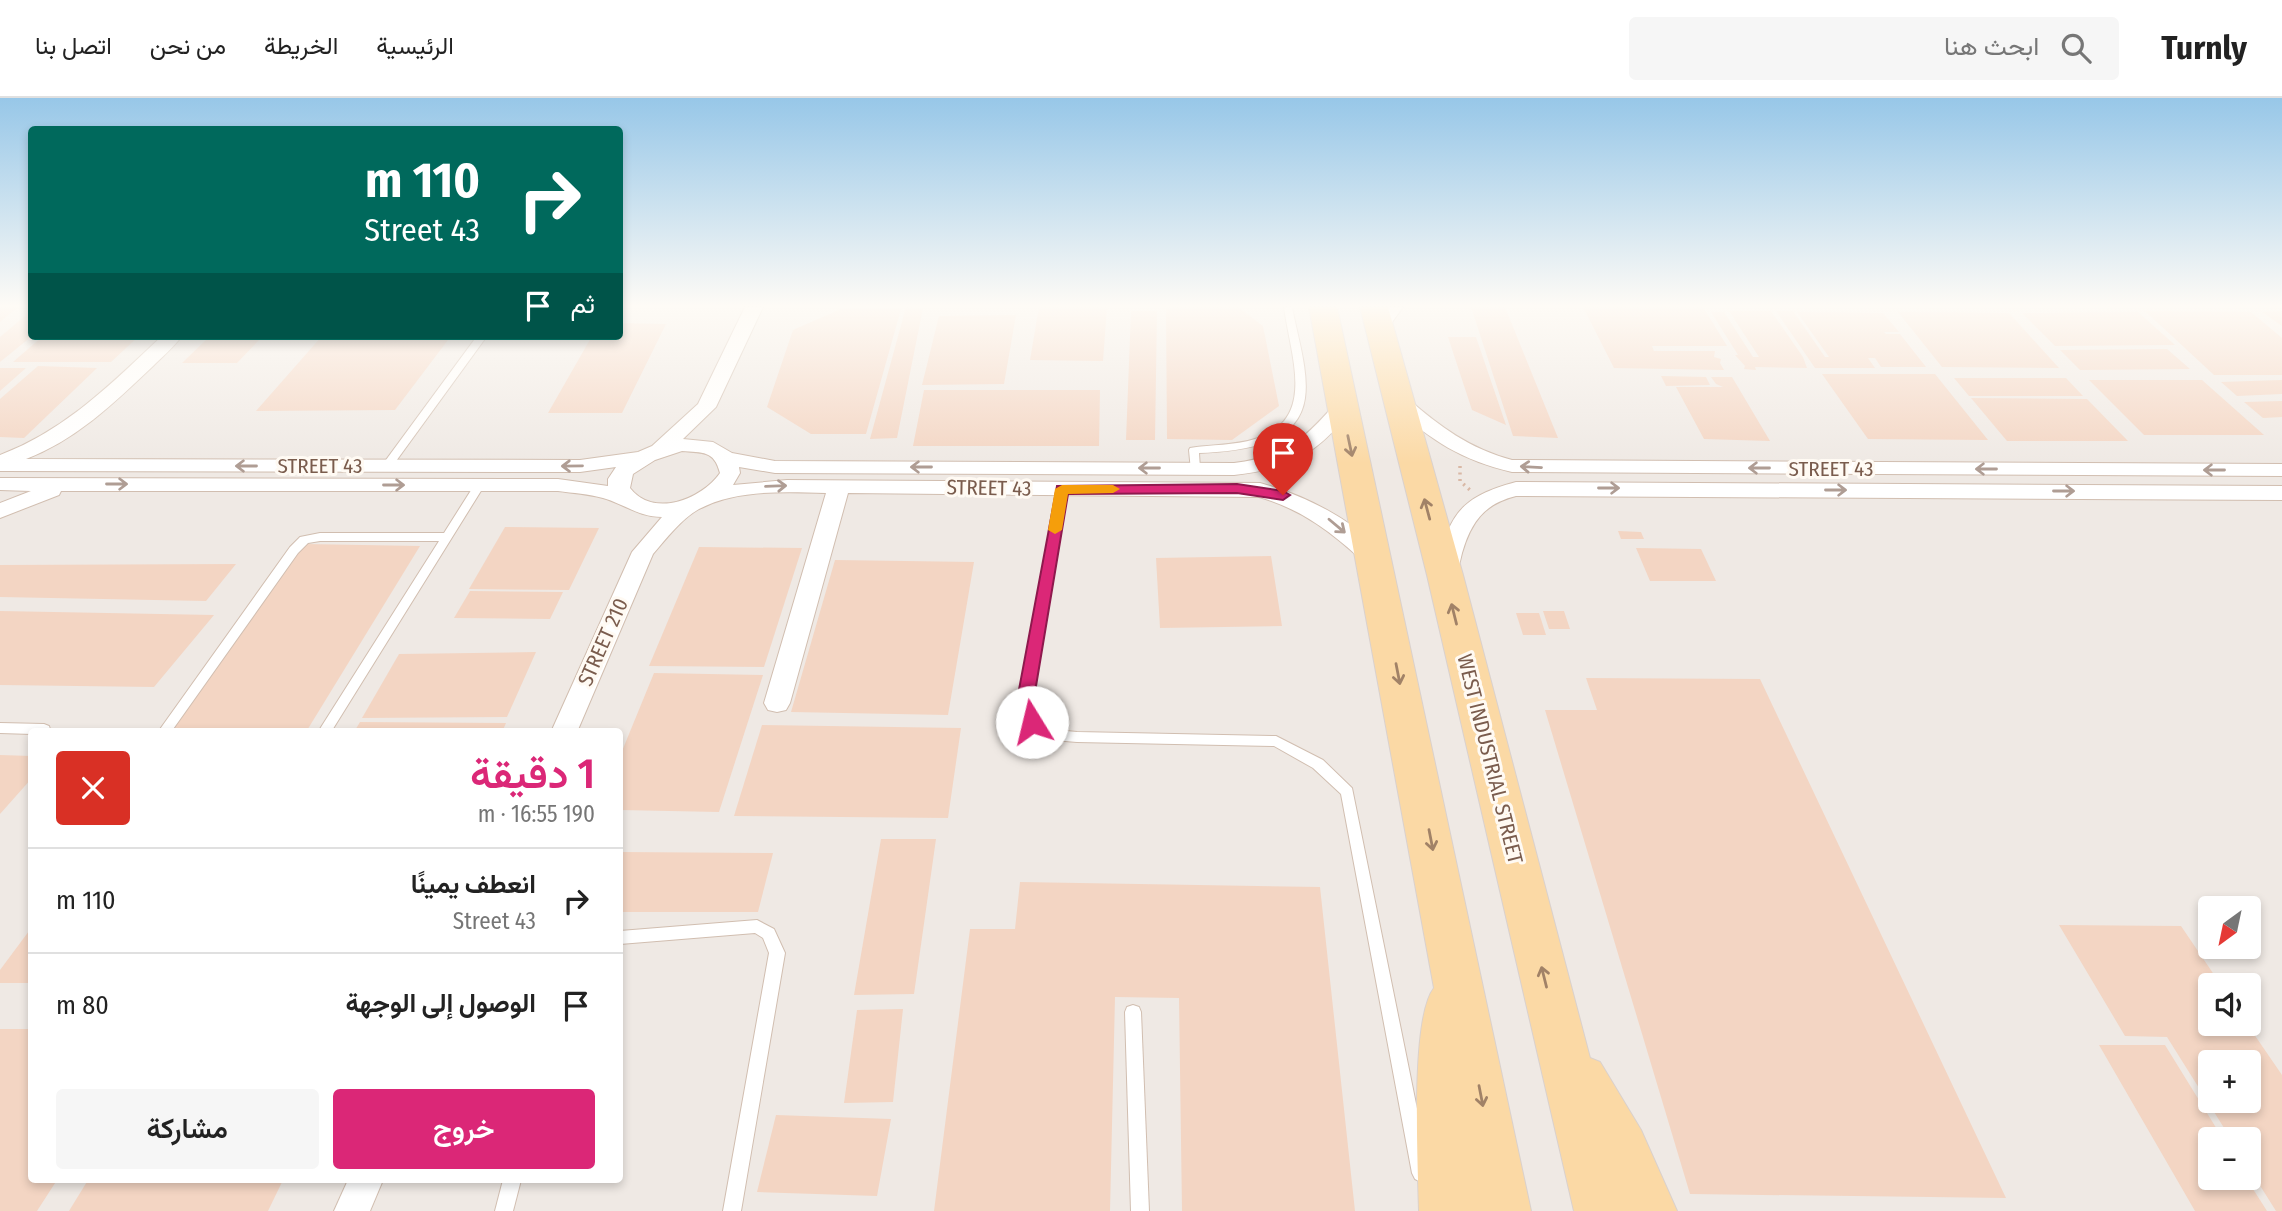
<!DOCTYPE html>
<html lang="ar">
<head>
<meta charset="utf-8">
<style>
	body { margin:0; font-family:"Fira Sans Condensed",Vazirmatn,sans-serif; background:#f6f6f6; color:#222; direction:rtl; height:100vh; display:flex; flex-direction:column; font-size:26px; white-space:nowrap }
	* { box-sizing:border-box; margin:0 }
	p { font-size:23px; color:#767676 }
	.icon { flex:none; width:38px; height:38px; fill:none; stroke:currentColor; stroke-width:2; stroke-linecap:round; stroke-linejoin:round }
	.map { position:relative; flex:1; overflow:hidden; direction:ltr }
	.details { position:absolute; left:28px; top:630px; width:595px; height:455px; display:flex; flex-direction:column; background:#fff; border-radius:7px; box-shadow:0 4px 10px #0003; direction:rtl }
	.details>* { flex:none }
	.banner { position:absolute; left:28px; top:28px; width:595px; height:214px; border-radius:7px; box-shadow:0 4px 10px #0003; direction:rtl; background:#00695c; color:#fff; overflow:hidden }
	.needle { width:46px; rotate:213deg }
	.controls { position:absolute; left:2198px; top:798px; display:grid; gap:14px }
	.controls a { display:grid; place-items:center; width:63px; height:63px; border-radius:7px; background:#fff; box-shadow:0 4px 10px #0003; font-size:35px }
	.pin { position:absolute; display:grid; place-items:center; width:60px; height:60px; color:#fff; margin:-72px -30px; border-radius:50% 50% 50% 0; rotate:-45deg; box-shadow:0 0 7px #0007 }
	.pin .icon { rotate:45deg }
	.me { position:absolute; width:77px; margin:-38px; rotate:351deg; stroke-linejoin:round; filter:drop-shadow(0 0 5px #0008) }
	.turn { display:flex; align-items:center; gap:24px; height:147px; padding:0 28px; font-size:32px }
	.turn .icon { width:91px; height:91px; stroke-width:2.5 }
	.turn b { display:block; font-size:49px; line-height:60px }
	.then { display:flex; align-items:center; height:66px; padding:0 28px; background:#0003; gap:14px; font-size:26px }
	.round { display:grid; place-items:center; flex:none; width:74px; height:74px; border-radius:7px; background:#f6f6f6 }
	.summary { display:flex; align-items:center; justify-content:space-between; height:119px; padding:0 28px }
	h1 { font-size:42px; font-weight:600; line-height:52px; color:#db2777 }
	.cta { display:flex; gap:14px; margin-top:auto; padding:14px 28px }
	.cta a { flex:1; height:80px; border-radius:7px; background:#db2777; color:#fff; font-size:28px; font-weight:600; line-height:80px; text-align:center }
	.cta a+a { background:#f6f6f6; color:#222 }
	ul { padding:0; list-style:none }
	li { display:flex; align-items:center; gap:21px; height:105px; padding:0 28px; border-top:2px solid #e0e0e0 }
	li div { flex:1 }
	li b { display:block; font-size:26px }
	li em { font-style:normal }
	header { display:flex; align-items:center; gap:42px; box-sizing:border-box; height:98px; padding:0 35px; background:#fff; border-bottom:2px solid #e0e0e0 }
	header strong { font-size:33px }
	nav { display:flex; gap:38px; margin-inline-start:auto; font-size:24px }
	.search { width:490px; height:63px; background:#f6f6f6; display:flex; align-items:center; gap:18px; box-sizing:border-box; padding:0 24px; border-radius:7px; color:#767676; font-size:26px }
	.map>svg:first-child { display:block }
	.industrial { fill:#efe9e4; fill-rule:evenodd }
	.building { fill:#f3d5c3; fill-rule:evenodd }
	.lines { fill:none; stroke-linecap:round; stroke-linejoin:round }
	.lane-casing { stroke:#d1beb0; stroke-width:2 }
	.street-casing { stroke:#d1beb0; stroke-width:2 }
	.primary-casing { stroke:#dad1cd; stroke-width:2 }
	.path { stroke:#d9b8a5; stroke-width:3.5; stroke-dasharray:2 4.5; stroke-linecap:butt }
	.lane { fill:#fff; fill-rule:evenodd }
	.street { fill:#fff; fill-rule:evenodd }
	.primary { fill:#fbd9a5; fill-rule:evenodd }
	.oneway { stroke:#a18267 }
	.oneway2 { stroke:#af9d94 }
	.route { fill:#db2777; stroke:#8e194d; stroke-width:2 }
	.slow { fill:#f59e0b }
	.labels { text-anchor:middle; stroke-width:6; stroke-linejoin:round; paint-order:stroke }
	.street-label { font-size:21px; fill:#7a5c4d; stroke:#fffaf3 }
</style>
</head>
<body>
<header>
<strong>Turnly</strong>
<div class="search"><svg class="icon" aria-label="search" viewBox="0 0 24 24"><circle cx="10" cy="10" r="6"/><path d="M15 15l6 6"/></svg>ابحث هنا</div>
<nav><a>الرئيسية</a><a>الخريطة</a><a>من نحن</a><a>اتصل بنا</a></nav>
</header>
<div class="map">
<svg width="2282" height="1113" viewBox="0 0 2282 1113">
	<rect width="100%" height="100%" fill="#fdf6ec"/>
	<path class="industrial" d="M0,209H31L32,238H620V209H2282V1113H0ZM32,634H620V1082H32ZM2210,810H2249V849H2210ZM2210,887H2249V926H2210ZM2210,964H2249V1003H2210ZM2210,1041H2249V1080H2210Z"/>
	<g class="building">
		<path d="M0,209H18L0,224Z"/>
		<path d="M906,209L923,210L897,340L870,341Z"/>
		<path d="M1039,209H1107L1103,263L1030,262Z"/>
		<path d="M1166,209H1238L1263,228L1279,308L1232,342L1167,341Z"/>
		<path d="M1471,209H1505L1558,340L1513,338Z"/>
		<path d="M1583,209H1703L1727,248H1652L1654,253H1715L1714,259L1721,261L1720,265L1724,272L1614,270Z"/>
		<path d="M843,210L901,211L866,336H811L767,309L793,232Z"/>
		<path d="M32,212V238L0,264V239Z"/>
		<path d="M1131,213H1157L1155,342H1126Z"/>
		<path d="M1729,213H1771L1803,259L1807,270L1755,269L1756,272L1744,271L1745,268L1735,257H1738L1711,214H1724L1753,259H1759Z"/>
		<path d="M1776,213H1793L1825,259H1829L1797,214L1883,215L1899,234H1884L1886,236H1900L1926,269H1881L1875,260H1868L1875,270H1815Z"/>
		<path d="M2145,213L2251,214L2282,240V277H2214Z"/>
		<path d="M2282,213V228L2262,214Z"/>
		<path d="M1898,214L2009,215L2059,270L1942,269Z"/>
		<path d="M2138,214L2175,247L2055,248L2022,215Z"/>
		<path d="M1016,217L1004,286L922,287L939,218Z"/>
		<path d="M620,225L666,226L622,315H548L592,238H620Z"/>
		<path d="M43,238H139L111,264H13Z"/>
		<path d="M210,238H240L236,242H259L237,265H182Z"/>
		<path d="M322,238H451L395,312L256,313Z"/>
		<path d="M1448,239H1476L1506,327L1472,312Z"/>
		<path d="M2167,251L2190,271L2080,272L2060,252Z"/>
		<path d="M38,268L97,270L24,340L0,339V301Z"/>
		<path d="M0,270H26L0,293Z"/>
		<path d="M1822,276H1935L1988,342L1868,341Z"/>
		<path d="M1661,278L1706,279L1710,287L1666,288Z"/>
		<path d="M1711,279H1732L1770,343L1704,341L1676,289H1723L1716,286Z"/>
		<path d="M1954,280H2066L2083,298H1969Z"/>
		<path d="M2089,282H2202L2264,337H2144Z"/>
		<path d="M2282,282V296L2237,298L2221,284Z"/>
		<path d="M924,292H1100L1099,348H913Z"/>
		<path d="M1971,300L2087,301L2128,343H2007Z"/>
		<path d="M2282,303V319L2263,320L2244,304Z"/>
		<path d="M505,429L599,430L569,492L469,491Z"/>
		<path d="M1618,433L1641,434L1644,441H1621Z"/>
		<path d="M304,446L420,448L306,634H170Z"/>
		<path d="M699,449L802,450L764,569L649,568Z"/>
		<path d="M1636,450L1701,451L1716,483H1650Z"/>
		<path d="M1271,458L1282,528L1160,530L1156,460Z"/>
		<path d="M835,462L974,464L948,617L791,614Z"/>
		<path d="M236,466L206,503L0,499V467Z"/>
		<path d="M470,493L563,494L550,521L454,520Z"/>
		<path d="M0,513L214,517L154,589L0,587Z"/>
		<path d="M1543,513H1564L1570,531H1549Z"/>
		<path d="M1516,515H1539L1546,537H1523Z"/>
		<path d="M536,554L507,619L362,620L399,556Z"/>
		<path d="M654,575L763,577L719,714L620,712V658Z"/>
		<path d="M1586,580L1760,581L2006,1100L1690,1096L1545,612H1597Z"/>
		<path d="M360,624L506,625L502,634H354Z"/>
		<path d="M762,627L961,630L948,720L734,718Z"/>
		<path d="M0,657L32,658V680L0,716Z"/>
		<path d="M881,741H936L914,896L854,897Z"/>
		<path d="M620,754L773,755L758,814H620Z"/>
		<path d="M1020,784L1320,789L1355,1113H1182L1179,900L1115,899L1110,1113H934L970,831H1015Z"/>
		<path d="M2059,827L2181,828L2221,887H2210V926H2247L2282,977V1113H2276L2249,1070V1041H2231L2167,939L2125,938ZM2210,964H2249V1003H2210Z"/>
		<path d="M32,829V885H0V872Z"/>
		<path d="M903,911L893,1004L844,1005L857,912Z"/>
		<path d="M0,931H32V1082H57L37,1113H0Z"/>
		<path d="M2099,947H2165L2223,1041H2210V1080H2246L2267,1113H2195Z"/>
		<path d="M776,1017L891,1021L877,1098L757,1094Z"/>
		<path d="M88,1082H283L268,1113H69Z"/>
	</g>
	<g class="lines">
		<defs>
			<g id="lane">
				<path d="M1284,209H1292C1297,237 1309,273 1305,300C1298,349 1238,353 1199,355L1200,371L1195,374L1191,373L1189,352L1190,350C1212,346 1234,348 1255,341C1318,322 1290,257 1284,209Z"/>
				<path d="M477,238H487L391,370H383V366Z"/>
				<path d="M479,385L484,388L331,634H318L439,443H320L308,445L298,455L171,634H158L290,449L300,439L320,435H444L475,386Z"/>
				<path d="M1062,388L1067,391L1031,612L1045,631L1077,634L1276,638L1323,662L1352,690L1430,1075L1427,1081L1421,1084L1415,1081L1412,1075L1341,696L1313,670L1274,648L1077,644L1041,641L1036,639L1018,613L1057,391Z"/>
				<path d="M0,625L44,626L49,628L50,631L49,634H32V636L0,635Z"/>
				<path d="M757,822L774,831L785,855L741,1113H723L769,855L763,840L755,835L620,846V833Z"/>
				<path d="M1133,907L1139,909L1141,914L1149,1113H1131L1125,914L1127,909Z"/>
				<path d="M503,1082H521L513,1113H495Z"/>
			</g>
			<g id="street">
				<path d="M745,209H763L716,309L683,341L713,344L732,355L775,363L1234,365C1284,359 1303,343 1335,306H1349L1352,310C1319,356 1289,371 1234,377L775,375L739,369L740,375L733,387L787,382L1260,385C1301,396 1362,424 1385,461L1382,466L1374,468L1366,466C1334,436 1302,411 1259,399L848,395L790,605L786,612L777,614L768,612L764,605L826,395C785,394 737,391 699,411C681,421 666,441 653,456L577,634H551L632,454L662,419C639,419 624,406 603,400C589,396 573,395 558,393H61L59,397L0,420V405L31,393L0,392V380L558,381L608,388V381L616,369L580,374L0,373V357C66,332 112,285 162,238H182C174,249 162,259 152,269C114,305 76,342 26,361L580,362L638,354L652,348L698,306ZM682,353C703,355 714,352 720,375C701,402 653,420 630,390L633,376L655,362Z"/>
				<path d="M1385,209H1403L1385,234H1373L1370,230Z"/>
				<path d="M1400,298L1407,300C1439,328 1470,351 1512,362L2282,366V378L1512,374C1461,362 1432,343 1393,308L1390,304L1393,300Z"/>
				<path d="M1516,384L2282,388V402L1516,398C1484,406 1471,424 1462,455C1460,464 1458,473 1453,481L1445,484L1437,481L1434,476C1450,419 1456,400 1516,384Z"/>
				<path d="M348,1082H383L370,1113H334Z"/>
			</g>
			<g id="primary">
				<path d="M1309,209H1337L1531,1113H1475V1110V1113H1419C1418,1069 1410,920 1434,890Z"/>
				<path d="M1360,209H1388L1463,477L1590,960L1600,964L1641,1032L1677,1113H1574L1427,477Z"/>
			</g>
		</defs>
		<use href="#lane" class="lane-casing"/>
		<use href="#street" class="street-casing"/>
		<use href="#primary" class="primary-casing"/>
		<path class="path" d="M1460,368V383L1470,392"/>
		<use href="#lane" class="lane"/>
		<use href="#street" class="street"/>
		<use href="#primary" class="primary"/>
	</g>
	<defs><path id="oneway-shaft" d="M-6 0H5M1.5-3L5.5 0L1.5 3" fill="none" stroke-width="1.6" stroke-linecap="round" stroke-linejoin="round" transform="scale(1.75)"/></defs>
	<g class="oneway">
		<use href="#oneway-shaft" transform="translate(1350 348) rotate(78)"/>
		<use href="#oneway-shaft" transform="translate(1427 411) rotate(-105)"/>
		<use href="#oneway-shaft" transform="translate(1454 516) rotate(-104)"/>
		<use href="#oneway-shaft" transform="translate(1398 576) rotate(79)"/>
		<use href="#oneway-shaft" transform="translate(1431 742) rotate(79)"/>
		<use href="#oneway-shaft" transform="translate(1544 879) rotate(-104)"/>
		<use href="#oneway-shaft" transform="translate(1481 998) rotate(79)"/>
	</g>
	<g class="oneway2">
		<use href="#oneway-shaft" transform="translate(246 368) rotate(-180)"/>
		<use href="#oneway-shaft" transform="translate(572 368) rotate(179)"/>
		<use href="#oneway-shaft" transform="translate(921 369) rotate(-180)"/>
		<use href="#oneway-shaft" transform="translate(1531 369) rotate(-177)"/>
		<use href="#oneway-shaft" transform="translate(1149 370) rotate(-180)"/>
		<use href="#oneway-shaft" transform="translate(1759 370) rotate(-180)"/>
		<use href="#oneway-shaft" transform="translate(1986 371) rotate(-180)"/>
		<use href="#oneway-shaft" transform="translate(2214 372) rotate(-180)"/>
		<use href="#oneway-shaft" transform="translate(117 386)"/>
		<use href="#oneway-shaft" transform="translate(394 387)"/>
		<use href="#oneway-shaft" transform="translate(776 388) rotate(-2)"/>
		<use href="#oneway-shaft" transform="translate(1609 390)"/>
		<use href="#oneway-shaft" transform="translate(1836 392)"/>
		<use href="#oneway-shaft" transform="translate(2064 393)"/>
		<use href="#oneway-shaft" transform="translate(1337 428) rotate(40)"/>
	</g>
	<linearGradient id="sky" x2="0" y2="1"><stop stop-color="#97c7e8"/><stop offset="0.57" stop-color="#fefbf6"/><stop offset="1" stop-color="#fefbf6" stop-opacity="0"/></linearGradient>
	<rect width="2282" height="365" fill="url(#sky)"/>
	<path class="route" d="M1237,386L1283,393L1290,397L1283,402L1237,395L1068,396L1032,612L1041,624L1038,629H1026L1015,613L1057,388Z"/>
	<path class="slow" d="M1062,387H1113L1120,391L1113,395L1068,396L1062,432L1055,436L1048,432L1055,391Z"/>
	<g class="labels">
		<g class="street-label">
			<text x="320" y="375">STREET 43</text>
			<text x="1831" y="378">STREET 43</text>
			<text transform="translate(989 390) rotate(1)" y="7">STREET 43</text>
			<text transform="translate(603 544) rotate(-66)" y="7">STREET 210</text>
			<text transform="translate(1490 661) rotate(76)" y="7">WEST INDUSTRIAL STREET</text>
		</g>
	</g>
</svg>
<div class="controls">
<a><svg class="needle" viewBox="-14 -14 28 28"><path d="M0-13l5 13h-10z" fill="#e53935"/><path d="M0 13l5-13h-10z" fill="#767676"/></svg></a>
<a><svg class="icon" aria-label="sound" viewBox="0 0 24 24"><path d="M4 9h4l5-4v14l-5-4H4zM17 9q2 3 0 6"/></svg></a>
<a>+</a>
<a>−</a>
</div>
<div class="pin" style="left:1283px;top:397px;background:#d93025"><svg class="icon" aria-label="arrive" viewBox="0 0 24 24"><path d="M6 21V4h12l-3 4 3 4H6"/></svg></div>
<svg class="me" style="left:1032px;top:624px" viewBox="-20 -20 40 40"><circle r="19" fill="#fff"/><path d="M0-13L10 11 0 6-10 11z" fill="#db2777"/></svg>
<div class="banner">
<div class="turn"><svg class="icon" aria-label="right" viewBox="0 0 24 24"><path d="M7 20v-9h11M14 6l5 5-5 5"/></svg><div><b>110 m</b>Street 43</div></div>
<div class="then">ثم<svg class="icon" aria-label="arrive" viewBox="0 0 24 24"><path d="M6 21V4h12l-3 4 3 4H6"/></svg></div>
</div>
<section class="details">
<div class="summary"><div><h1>1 دقيقة</h1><p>190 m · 16:55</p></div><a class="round" style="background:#d93025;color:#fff"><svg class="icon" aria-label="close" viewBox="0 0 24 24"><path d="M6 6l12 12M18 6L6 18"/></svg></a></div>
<ul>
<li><svg class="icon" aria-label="right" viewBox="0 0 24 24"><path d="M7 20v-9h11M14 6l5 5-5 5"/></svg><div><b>انعطف يمينًا</b><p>Street 43</p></div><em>110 m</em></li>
<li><svg class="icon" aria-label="arrive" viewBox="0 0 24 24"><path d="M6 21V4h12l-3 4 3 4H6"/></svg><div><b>الوصول إلى الوجهة</b></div><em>80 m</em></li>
</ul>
<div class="cta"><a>خروج</a><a>مشاركة</a></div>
</section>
</div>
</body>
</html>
